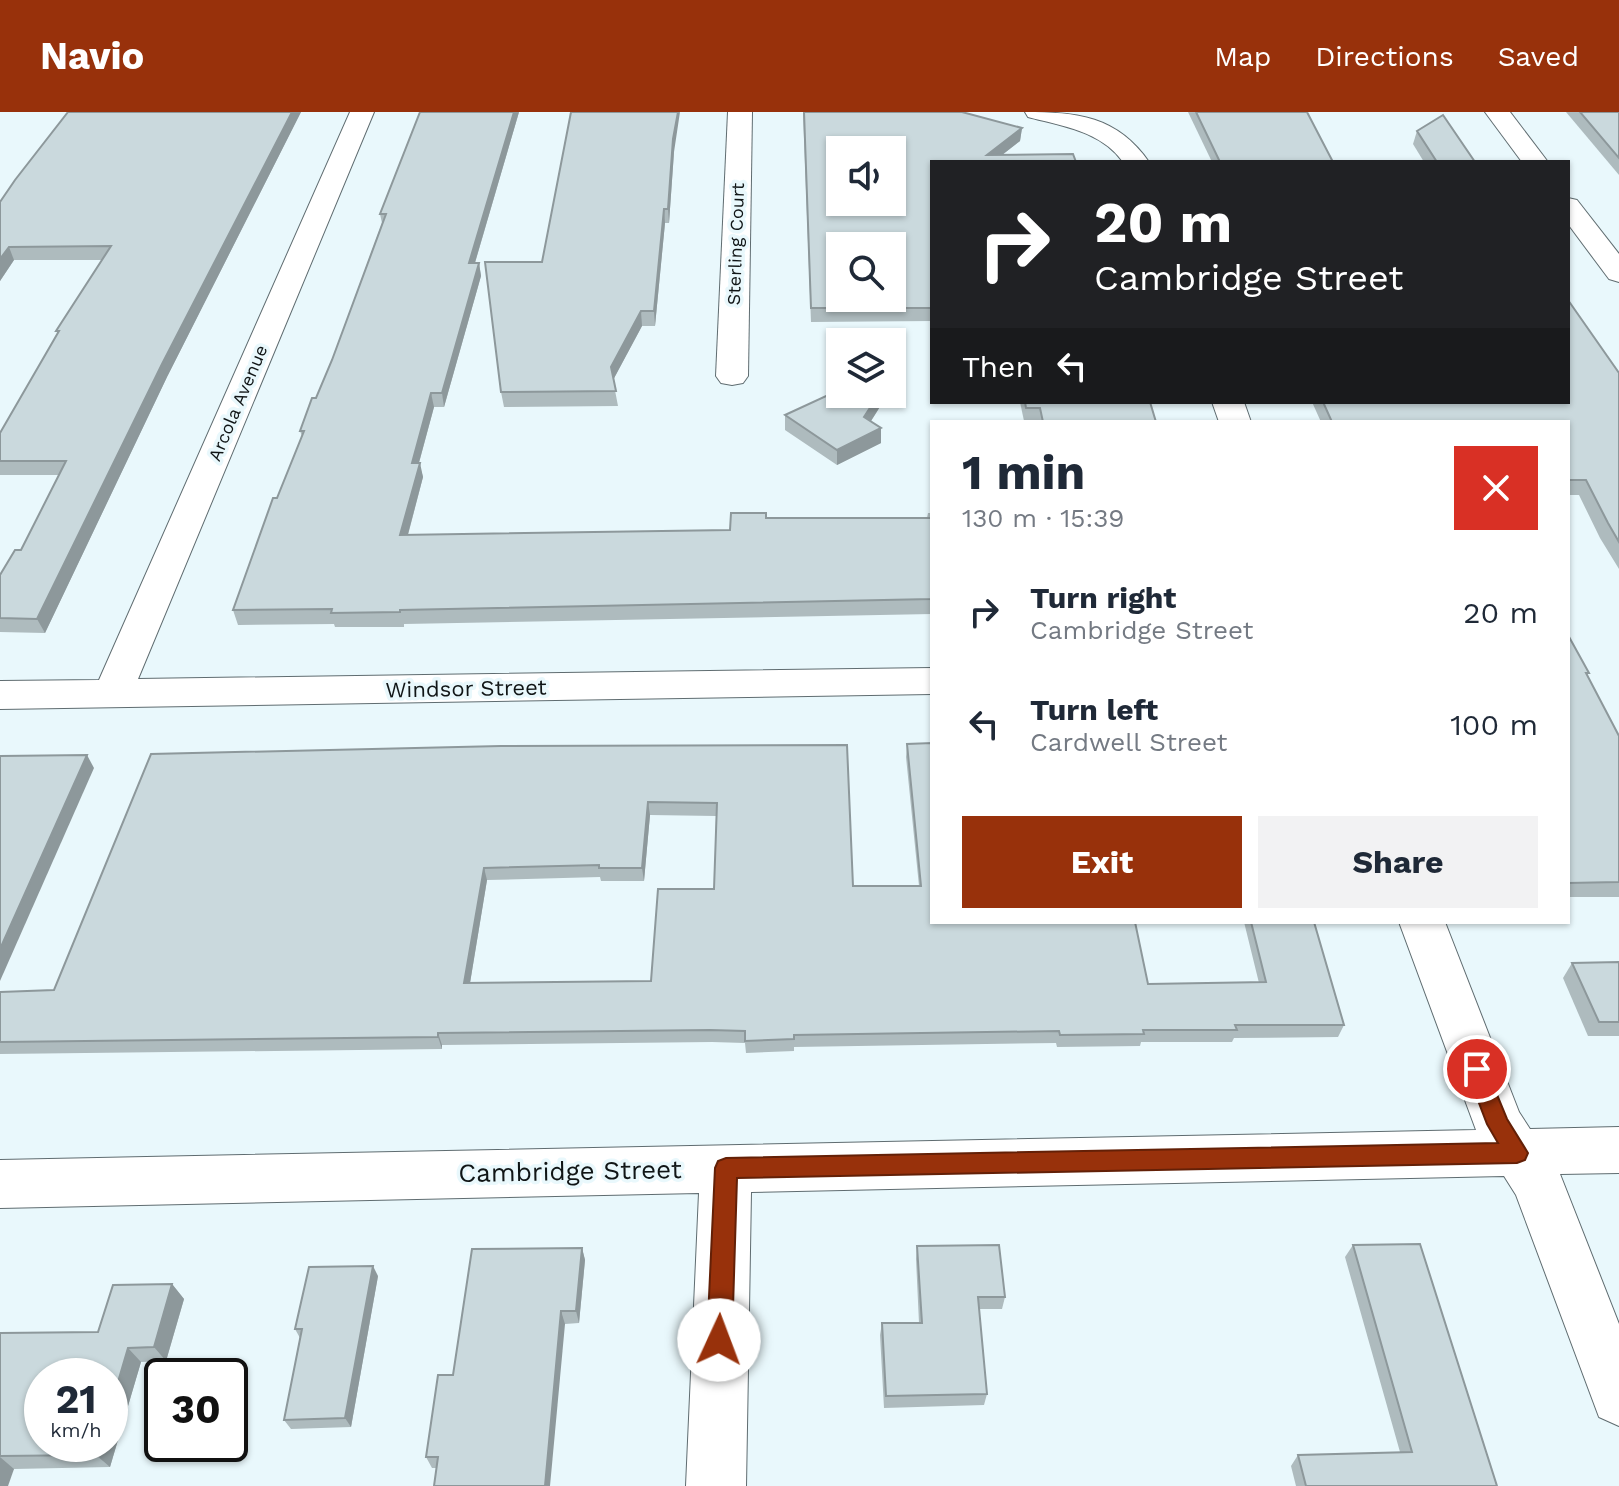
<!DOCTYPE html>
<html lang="en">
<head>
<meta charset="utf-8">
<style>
	body { margin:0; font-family:"Work Sans",sans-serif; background:#f2f2f3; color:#1f2937; height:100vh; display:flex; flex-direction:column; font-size:30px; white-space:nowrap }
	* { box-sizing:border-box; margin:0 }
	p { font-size:26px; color:#747a83 }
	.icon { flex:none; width:44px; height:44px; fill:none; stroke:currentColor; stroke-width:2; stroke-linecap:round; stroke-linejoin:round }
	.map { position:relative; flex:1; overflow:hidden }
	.panel { position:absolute; left:930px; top:308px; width:640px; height:504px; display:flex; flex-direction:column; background:#fff; border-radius:0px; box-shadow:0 2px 6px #0004 }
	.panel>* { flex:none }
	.guide { position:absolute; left:930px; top:48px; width:640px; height:244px; border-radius:0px; box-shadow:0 2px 6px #0004; background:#202124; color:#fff; overflow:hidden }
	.controls { position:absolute; left:826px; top:24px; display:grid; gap:16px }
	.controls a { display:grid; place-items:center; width:80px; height:80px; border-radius:0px; background:#fff; box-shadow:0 2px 6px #0004; font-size:40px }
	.speed { position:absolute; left:24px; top:1246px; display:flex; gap:16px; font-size:40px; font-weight:700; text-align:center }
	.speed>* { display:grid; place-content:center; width:104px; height:104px; border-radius:50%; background:#fff; box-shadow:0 2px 6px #0004; line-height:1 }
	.speed small { font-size:20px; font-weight:400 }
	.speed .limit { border:4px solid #111; border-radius:12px; background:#fff; color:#111 }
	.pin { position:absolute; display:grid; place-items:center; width:68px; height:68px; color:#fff; margin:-34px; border:4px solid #fff; border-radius:50%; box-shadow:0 2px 8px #0007 }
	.me { position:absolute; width:88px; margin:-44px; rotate:2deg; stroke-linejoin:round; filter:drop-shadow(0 0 6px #0008) }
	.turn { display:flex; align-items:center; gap:28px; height:168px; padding:0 32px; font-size:36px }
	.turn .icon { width:104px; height:104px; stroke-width:2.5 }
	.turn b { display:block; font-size:56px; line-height:68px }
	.then { display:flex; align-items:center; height:76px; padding:0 32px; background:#0003; gap:16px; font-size:30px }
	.round { display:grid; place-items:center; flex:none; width:84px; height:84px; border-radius:0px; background:#f2f2f3 }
	.headline { display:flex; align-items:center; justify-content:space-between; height:136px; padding:0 32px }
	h1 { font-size:48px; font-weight:700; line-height:60px }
	.button { display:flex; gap:16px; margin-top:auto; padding:16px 32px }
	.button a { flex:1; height:92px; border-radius:0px; background:#98310b; color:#fff; font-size:32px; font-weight:700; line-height:92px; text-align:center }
	.button a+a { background:#f2f2f3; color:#1f2937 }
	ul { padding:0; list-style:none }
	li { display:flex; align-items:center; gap:24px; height:112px; padding:0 32px }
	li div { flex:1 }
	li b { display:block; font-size:30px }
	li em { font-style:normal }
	header { display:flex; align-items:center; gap:48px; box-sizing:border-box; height:112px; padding:0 40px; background:#98310b; color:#fff }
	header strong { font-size:38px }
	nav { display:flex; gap:44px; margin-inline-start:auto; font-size:28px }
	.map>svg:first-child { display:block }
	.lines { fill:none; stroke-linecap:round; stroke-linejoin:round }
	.minor-casing { stroke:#5f6c70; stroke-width:2 }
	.minor { fill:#fff; fill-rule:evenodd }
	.wall { fill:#aebbbe; fill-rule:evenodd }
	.shaded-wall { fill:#8d989b }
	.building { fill:#cad9dd; stroke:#8d989b; stroke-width:2; fill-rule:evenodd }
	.route { fill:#98310b; stroke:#632007; stroke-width:2 }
	.labels { text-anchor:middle; stroke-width:7; stroke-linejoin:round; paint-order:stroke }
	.far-street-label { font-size:18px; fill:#101516; stroke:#e9f8fc }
	.street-label { font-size:22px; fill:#101516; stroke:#e9f8fc }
	.near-street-label { font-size:26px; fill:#101516; stroke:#e9f8fc }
</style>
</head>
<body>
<header>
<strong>Navio</strong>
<nav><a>Map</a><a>Directions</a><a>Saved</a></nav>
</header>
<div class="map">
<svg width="1619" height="1374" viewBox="0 0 1619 1374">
	<rect width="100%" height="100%" fill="#e9f8fc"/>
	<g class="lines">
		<defs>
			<g id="minor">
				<path d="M350,0H374L138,567L932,556V582L0,597V569L99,568Z"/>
				<path d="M728,0H752L748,264L743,271L732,273L721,271L716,264Z"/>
				<path d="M1025,0C1077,0 1117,4 1149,50H1123C1101,19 1062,14 1028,5Z"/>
				<path d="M1485,0H1510L1548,50H1522Z"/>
				<path d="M1568,86L1577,88L1619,142V170L1609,167L1568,112Z"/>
				<path d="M1212,290H1244L1251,310H1219Z"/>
				<path d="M1399,810H1445L1519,1000L1530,1017L1619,1015V1061L1560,1062L1619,1212V1314L1599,1305L1516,1083L1504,1064L751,1080L746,1374H686L699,1081L0,1096V1048L1476,1018Z"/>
			</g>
		</defs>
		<use href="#minor" class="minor-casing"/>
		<use href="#minor" class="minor"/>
	</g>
	<g class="wall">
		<path d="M68,0H301L167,265L45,521L0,520V463L21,438L59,363H0V321L58,222L56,219L103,148H14L0,169V90Z"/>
		<path d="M420,0H519L475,151H479L481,164L444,295H434L419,351L423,365L408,423L730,418L766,406H927L928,401H932V502L404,512V515H335L334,512L238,513L233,498L302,324L300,319L316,286L332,248L382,111L380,102Z"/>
		<path d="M803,0L1022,16L1020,29L1002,43L932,50V209L811,210Z"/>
		<path d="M1188,0H1307L1333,50H1212Z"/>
		<path d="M1566,0H1619V63Z"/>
		<path d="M1417,19L1475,50H1424L1413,32Z"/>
		<path d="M674,40L669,111H665L655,214H642L613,268L618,294L504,295L501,280L542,150Z"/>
		<path d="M1591,222L1619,261V457L1600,426L1579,383H1568V310H1321L1312,290H1568Z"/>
		<path d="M840,282H888L871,309L881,331L837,353L785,318V303Z"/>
		<path d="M1020,290H1150L1156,310L1024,309Z"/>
		<path d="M1568,523L1589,561L1587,563L1619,624V785H1568Z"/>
		<path d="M907,632L1148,872L1259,871L1244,810H1314L1344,913L1338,925L1234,926L1232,930H1141L1140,934L1057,935L1056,931L794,935V939L746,941L745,931L712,930L442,933V937L0,942V880L54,878L151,642L847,633L853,774H919L906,645ZM650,703L716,704L714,777L651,869L470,871L487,768L600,765L601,769H644Z"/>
		<path d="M1619,850V924H1588L1563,866L1572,851Z"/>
		<path d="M1353,1133L1497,1374H1296L1291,1354L1298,1343L1400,1340L1345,1145Z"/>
		<path d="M917,1134L1005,1185L1002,1197H979L987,1282L984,1293L884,1296L880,1223L882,1211H919L916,1147Z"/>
		<path d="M582,1136L585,1148L579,1211L565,1212L437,1356H432L426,1345L453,1263Z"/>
		<path d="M378,1164L351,1315L291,1317L284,1308L300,1226L295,1217Z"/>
		<path d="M172,1172L184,1187L166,1249L141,1250L110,1355L14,1357L0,1374V1221L98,1220Z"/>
	</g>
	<g class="shaded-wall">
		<path d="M292,0H301L167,265L45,521L37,507L162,252Z"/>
		<path d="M514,0H519L471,164L469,151Z"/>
		<path d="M678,0H680L674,40L669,111L668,97L673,27Z"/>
		<path d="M1022,16L1020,29L993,50L987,43Z"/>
		<path d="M664,97L665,111L655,214L654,199Z"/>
		<path d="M9,135L14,148L0,169V147Z"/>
		<path d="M479,151L481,164L444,295L442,281Z"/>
		<path d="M641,199L642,214L612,270L611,255Z"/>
		<path d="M898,254L897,268L892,276V263Z"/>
		<path d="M431,281L434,295L415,365L412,351Z"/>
		<path d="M879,282H888L864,320V305Z"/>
		<path d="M881,316V331L837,353V338Z"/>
		<path d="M420,351L423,365L404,437L400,423Z"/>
		<path d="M87,643L94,656L0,869V837Z"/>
		<path d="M648,690L650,703L644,769L642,756Z"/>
		<path d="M484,756L487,768L468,883L464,871Z"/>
		<path d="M438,921L442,933V937L438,925Z"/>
		<path d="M582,1136L585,1148L579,1211L576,1199Z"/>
		<path d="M373,1154L378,1164L351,1315L345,1306Z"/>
		<path d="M172,1172L184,1187L166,1249L154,1235Z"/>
		<path d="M561,1199L565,1212L550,1374H545Z"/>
		<path d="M128,1236L141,1250L110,1355L96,1343L100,1332H110V1297Z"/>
		<path d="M0,1345L14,1357L8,1374H0Z"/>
	</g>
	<g class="building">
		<path d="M68,0H292L162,252L37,507L0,506V463L15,438H21L66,349H0V321L59,219H56L111,134L9,135L0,147V90L15,68Z"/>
		<path d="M420,0H514L469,151H479L442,281H431L412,351H420L400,423L730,418L731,401H766V406H932V487L400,498V500L331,501L332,497L233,498L273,386H277L304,319H300L312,286H316L332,248L386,102H380Z"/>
		<path d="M571,0H678L673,27L668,97H664L654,199H641L611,255L616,279L501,280L485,150H542Z"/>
		<path d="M804,0H962L1022,16L987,43L1073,42L1076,50H932V196H811ZM840,38H892V90H840ZM840,134H892V186H840Z"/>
		<path d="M1196,0H1307L1333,50H1220Z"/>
		<path d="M1580,0H1619V46Z"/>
		<path d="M1443,3L1475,50H1437L1417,19Z"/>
		<path d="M1568,188L1619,261V430L1608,411L1586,368H1568V310H1332L1323,290H1568Z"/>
		<path d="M892,252L898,254L892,263Z"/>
		<path d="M840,273V282H879L864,305L881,316L837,338L785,303L835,280Z"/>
		<path d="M1025,290H1150L1156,310H1043L1040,296H1026Z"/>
		<path d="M1568,523L1589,561H1586L1619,624V770L1568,771Z"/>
		<path d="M932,631V810H1135L1148,872L1266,870L1251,810H1314L1344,913H1235L1237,918H1143L1144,922L1060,923L1059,919L794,923V927L745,929V919L710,918L438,921V925L0,930V880L54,878L151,642L501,634L847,633L853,774H921L907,632ZM648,690L717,691L714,777H658L651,869L464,871L484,756L599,753V756H642Z"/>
		<path d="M87,643L0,837V644Z"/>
		<path d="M1619,850V910H1599L1572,851Z"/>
		<path d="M1420,1132L1497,1374H1306L1298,1343L1412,1340L1353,1133Z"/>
		<path d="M999,1133L1005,1185H978L987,1282L886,1284L882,1211H922L917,1134Z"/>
		<path d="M582,1136L576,1199H561L545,1374H434L438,1345H426L438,1263H453L472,1137Z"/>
		<path d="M373,1154L345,1306L284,1308L302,1217H295L309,1155Z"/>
		<path d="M172,1172L154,1235L128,1236L110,1297V1264H42V1332H100L96,1343L0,1344V1221L98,1220L113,1173Z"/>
	</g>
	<path class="route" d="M1477,948L1484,951L1507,1007L1528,1041L1525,1048L1517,1051L737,1066L732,1228L728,1237L719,1240L711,1237L707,1228L715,1056L718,1049L726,1046L1498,1031L1487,1012L1466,957L1470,951Z"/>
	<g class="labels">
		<g class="far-street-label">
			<text transform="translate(736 132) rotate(-88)" y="6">Sterling Court</text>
			<text transform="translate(238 291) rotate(-67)" y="6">Arcola Avenue</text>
		</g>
		<g class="street-label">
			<text transform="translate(466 576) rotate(-1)" y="8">Windsor Street</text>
		</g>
		<g class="near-street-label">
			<text transform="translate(570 1059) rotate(-1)" y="9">Cambridge Street</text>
		</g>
	</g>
</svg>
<div class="controls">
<a><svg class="icon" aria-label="sound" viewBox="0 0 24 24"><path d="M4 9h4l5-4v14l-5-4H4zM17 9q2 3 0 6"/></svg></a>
<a><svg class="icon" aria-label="search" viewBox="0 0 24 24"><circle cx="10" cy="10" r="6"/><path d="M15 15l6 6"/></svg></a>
<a><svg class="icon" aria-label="layers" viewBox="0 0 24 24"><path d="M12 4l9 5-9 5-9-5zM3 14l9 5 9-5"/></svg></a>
</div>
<div class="speed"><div>21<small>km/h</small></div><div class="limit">30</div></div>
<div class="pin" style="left:1477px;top:957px;background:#d93025"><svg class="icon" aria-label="arrive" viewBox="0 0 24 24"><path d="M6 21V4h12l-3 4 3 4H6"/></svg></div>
<svg class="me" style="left:719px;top:1228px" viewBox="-20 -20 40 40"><circle r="19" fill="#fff"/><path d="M0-13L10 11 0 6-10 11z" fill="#98310b"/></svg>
<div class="guide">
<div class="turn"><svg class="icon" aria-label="right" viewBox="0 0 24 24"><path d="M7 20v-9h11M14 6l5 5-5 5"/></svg><div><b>20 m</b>Cambridge Street</div></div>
<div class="then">Then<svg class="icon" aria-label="left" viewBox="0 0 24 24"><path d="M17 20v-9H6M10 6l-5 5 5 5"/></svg></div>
</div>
<section class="panel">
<div class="headline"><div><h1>1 min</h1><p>130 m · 15:39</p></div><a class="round" style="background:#d93025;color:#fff"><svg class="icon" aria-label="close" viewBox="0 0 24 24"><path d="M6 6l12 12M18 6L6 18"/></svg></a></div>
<ul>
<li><svg class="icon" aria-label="right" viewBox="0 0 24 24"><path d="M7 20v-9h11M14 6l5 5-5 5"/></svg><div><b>Turn right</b><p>Cambridge Street</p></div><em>20 m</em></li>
<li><svg class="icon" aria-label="left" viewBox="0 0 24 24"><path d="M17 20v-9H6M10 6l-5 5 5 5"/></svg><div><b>Turn left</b><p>Cardwell Street</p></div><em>100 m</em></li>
</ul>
<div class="button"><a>Exit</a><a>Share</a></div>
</section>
</div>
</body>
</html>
